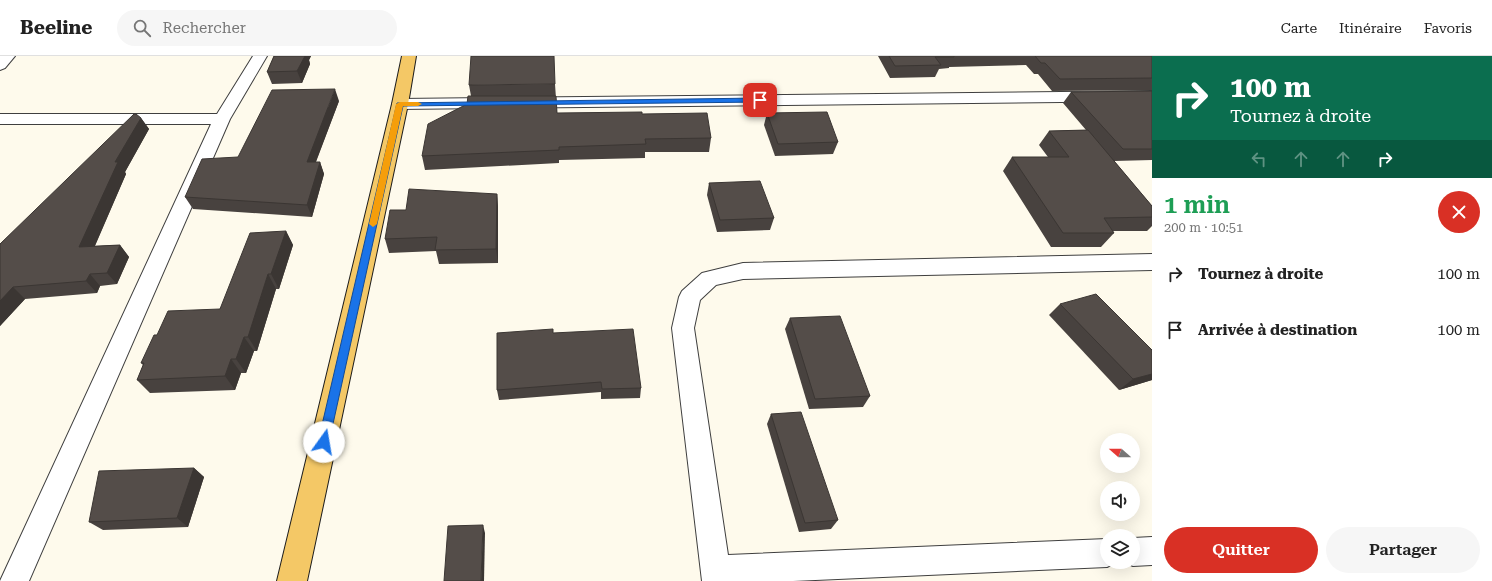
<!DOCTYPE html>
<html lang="fr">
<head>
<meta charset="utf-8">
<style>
	body { margin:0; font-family:"Roboto Serif",serif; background:#f6f6f6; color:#222; height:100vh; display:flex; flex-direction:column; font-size:15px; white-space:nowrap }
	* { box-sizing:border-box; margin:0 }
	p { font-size:13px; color:#767676 }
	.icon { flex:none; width:22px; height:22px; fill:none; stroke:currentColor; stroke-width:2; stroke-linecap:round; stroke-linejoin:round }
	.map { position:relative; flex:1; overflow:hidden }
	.panel { display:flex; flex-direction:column; background:#fff; width:340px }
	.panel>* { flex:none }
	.hud { background:#0b6e4f; color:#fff; overflow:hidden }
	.needle { width:26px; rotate:291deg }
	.tools { position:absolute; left:1100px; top:377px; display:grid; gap:8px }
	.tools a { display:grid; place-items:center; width:40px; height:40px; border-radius:50%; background:#fff; box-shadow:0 4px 16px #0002; font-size:20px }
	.pin { position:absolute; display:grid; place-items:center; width:34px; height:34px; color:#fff; margin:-17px; border-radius:8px; box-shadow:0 2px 6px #0006 }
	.me { position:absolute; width:44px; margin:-22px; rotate:13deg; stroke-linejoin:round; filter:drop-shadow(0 0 3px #0008) }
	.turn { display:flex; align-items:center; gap:14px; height:84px; padding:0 12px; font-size:18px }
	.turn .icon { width:52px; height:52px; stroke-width:2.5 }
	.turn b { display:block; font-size:28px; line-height:34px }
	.lanes { display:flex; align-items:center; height:38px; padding:0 12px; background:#0003; justify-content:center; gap:20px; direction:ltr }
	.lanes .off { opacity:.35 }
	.round { display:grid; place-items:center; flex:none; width:42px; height:42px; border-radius:21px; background:#f6f6f6 }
	.overview { display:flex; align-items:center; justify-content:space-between; height:68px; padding:0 12px }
	h1 { font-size:24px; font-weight:600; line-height:30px; color:#1e9e55 }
	.cta { display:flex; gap:8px; margin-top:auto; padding:8px 12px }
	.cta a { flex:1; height:46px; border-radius:24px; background:#d93025; color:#fff; font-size:16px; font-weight:600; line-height:46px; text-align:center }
	.cta a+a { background:#f6f6f6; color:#222 }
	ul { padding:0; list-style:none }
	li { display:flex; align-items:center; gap:12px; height:56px; padding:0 12px }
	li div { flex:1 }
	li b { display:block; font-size:15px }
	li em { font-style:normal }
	header { display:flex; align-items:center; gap:24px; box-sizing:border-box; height:56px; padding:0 20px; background:#fff; border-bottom:1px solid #e0e0e0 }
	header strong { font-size:19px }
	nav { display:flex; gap:22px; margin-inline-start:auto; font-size:14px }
	.search { width:280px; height:36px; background:#f6f6f6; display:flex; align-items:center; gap:10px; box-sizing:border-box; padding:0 14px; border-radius:22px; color:#767676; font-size:15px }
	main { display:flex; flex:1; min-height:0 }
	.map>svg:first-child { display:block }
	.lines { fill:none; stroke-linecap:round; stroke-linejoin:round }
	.minor-casing { stroke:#3f3f3f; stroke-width:2 }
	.major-casing { stroke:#1d1d1d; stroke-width:2 }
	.minor { fill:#fff; fill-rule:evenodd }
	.major { fill:#f4c866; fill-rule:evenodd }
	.wall { fill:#48423f }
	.shaded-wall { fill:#3b3633 }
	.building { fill:#544d49; stroke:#3b3633 }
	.route { fill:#1a73e8; stroke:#114b97 }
	.slow { fill:#f59e0b }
</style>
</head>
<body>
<header>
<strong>Beeline</strong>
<div class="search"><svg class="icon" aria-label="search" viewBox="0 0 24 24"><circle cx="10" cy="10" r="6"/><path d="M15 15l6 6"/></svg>Rechercher</div>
<nav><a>Carte</a><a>Itinéraire</a><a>Favoris</a></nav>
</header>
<main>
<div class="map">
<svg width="1152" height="525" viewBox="0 0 1152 525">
	<rect width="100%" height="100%" fill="#fefaec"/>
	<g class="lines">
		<defs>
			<g id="minor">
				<path d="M0,0H15L5,12L0,14Z"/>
				<path d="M253,0H267L230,63L29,525H0L211,68H0V58H217Z"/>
				<path d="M1152,35V45L400,53L394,51L392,48L394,45L400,43Z"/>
				<path d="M1152,198V214L743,223L716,229L700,244L694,272L728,499L1107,483V506H1117L1107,511L793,525H702L672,272L679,241L682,235L702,217L743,207Z"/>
				<path d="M1152,481V509L1133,510L1123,506H1133V482Z"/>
			</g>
			<path id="major" d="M402,0H416L408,48L307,525H277L392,48Z"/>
		</defs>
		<use href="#minor" class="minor-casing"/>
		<use href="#major" class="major-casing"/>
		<use href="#minor" class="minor"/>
		<use href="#major" class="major"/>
	</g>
	<g class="wall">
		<path d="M274,0H311L309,4L310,8L302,27L272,28L267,16Z"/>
		<path d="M878,0H1152V34L1052,35L1038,18H1034L1026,9L949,11V12L939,13L935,21L890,22Z"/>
		<path d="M555,28L557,57L642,58L711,82L709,96H645V102L559,104V107L425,114L422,100L467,48L471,40L469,29Z"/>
		<path d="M1152,35V104L1114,105L1152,150V170L1147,175H1113L1114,177L1101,191H1051L1003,115L1012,101H1048L1039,89L1049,75L1086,74L1063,47L1071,36Z"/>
		<path d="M339,45L316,106H320L324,118L312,161L193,153L185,141L238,101Z"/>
		<path d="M767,57L838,86L833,98L775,100L764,69Z"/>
		<path d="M141,62L149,73L125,116L126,118L95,190L120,189L129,201L117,228L100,230L97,237L25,243L0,270V188Z"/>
		<path d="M709,127L774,162L770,174L717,176L707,139Z"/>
		<path d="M497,138L498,152V207L439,208L436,195L389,197L385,183L406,154Z"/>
		<path d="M286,175L293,189L279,233H276L257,295H254L246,317H241L235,334L150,337L137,324L143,309L141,307L157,279L220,253Z"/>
		<path d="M1060,248L1152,294V324L1119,334L1049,259Z"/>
		<path d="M790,262L870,340L863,351L809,353L785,273Z"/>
		<path d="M553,277L641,332L640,342L601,343V336L499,344L497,334Z"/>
		<path d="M771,358L838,464L831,473L799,476L767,368Z"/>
		<path d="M194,412L204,421L188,471L103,474L89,466Z"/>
	</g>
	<g class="shaded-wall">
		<path d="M305,0H311L309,4L310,8L302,27L297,15Z"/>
		<path d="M335,33L339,45L311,118L307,106Z"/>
		<path d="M141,62L149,73L125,116L126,118L89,203L79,191L115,106Z"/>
		<path d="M320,106L324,118L312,161L307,149Z"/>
		<path d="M497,138L498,152V207L496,193Z"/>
		<path d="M286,175L293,189L279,233L271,218Z"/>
		<path d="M120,189L129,201L117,228L107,217Z"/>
		<path d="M90,218L100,230L97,237L86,225Z"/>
		<path d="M268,218L276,233L257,295L248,281Z"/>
		<path d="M13,231L25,243L0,270V245Z"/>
		<path d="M244,281L254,295L246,317L236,303Z"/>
		<path d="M231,303L241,317L235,334L225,320Z"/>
		<path d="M1152,318V324L1119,334L1133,323Z"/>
		<path d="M194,412L204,421L188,471L177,462Z"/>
		<path d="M483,469L485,477L484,525H481Z"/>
	</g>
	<g class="building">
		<path d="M274,0H305L297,15L267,16Z"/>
		<path d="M471,0H554L555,28L469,29Z"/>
		<path d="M889,0H954V1H935L941,9L895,10Z"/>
		<path d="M1035,0H1152V22L1060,23L1045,7H1041Z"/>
		<path d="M335,33L307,106H320L307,149L185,141L202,103L238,101L272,34Z"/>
		<path d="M1152,35V93H1123L1071,36Z"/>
		<path d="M468,40H556L557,57L642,56V58L707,57L711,82L645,83L646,88L559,91V94L422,100L428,68L467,48Z"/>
		<path d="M827,56L838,86L778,88L767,57Z"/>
		<path d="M134,58H136L141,62L115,106H118L79,191L120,189L107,217L90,218L86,225L13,231L0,245V188Z"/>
		<path d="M1088,74L1152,150V161L1104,162L1114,177H1063L1012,101H1069L1049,75Z"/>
		<path d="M760,125L774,162L720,164L709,127Z"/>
		<path d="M409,133L497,138L496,193L435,194L437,181L385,183L390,154H406Z"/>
		<path d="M286,175L271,218H268L248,281H244L236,303H231L225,320L137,324L144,307H141L154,279H157L168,255L220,253L250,177Z"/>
		<path d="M1096,238L1152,294V318L1133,323L1060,248Z"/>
		<path d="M840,260L870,340L815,343L790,262Z"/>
		<path d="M553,273V277L633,273L641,332L602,333L601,326L497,334V277Z"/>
		<path d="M801,356L838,464L805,467L771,358Z"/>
		<path d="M194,412L177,462L89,466L99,415Z"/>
		<path d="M483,469L481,525H444L448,470Z"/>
	</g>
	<path class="route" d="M760,42L764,44L763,46L403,50L329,386L327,390L324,391L320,390L318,386L397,47Z"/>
	<path class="slow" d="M400,46H418L422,48L418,50H403L377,168L373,171L369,168L396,48Z"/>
</svg>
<div class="tools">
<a><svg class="needle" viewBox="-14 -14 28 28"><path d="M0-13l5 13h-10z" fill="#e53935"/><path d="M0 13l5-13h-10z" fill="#767676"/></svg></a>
<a><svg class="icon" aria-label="sound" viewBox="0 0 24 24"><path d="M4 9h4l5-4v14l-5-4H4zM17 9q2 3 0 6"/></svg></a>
<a><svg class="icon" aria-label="layers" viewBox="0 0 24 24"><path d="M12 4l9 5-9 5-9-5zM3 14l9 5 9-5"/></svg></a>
</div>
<div class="pin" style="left:760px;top:44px;background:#d93025"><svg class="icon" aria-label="arrive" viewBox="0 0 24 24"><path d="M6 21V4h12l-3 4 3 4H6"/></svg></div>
<svg class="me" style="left:324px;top:386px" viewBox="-20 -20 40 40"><circle r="19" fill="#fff"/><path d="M0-13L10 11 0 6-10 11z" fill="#1a73e8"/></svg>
</div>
<section class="panel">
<div class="hud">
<div class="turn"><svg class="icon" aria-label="right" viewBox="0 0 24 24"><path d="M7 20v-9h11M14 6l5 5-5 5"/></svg><div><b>100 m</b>Tournez à droite</div></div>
<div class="lanes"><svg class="icon off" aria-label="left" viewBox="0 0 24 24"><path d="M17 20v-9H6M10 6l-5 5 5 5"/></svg><svg class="icon off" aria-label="ahead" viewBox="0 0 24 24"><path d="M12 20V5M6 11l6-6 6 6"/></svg><svg class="icon off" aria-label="ahead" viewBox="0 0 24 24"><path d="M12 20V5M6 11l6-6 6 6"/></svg><svg class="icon" aria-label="right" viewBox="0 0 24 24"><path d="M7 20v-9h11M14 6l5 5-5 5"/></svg></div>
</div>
<div class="overview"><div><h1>1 min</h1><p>200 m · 10:51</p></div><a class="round" style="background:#d93025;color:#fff"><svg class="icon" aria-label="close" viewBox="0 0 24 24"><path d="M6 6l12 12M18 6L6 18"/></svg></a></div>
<ul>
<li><svg class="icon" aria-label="right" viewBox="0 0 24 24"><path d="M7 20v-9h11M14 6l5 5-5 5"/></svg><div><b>Tournez à droite</b></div><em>100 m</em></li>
<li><svg class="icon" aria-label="arrive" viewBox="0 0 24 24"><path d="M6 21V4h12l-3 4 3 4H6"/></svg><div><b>Arrivée à destination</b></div><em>100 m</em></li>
</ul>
<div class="cta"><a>Quitter</a><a>Partager</a></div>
</section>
</main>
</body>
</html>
